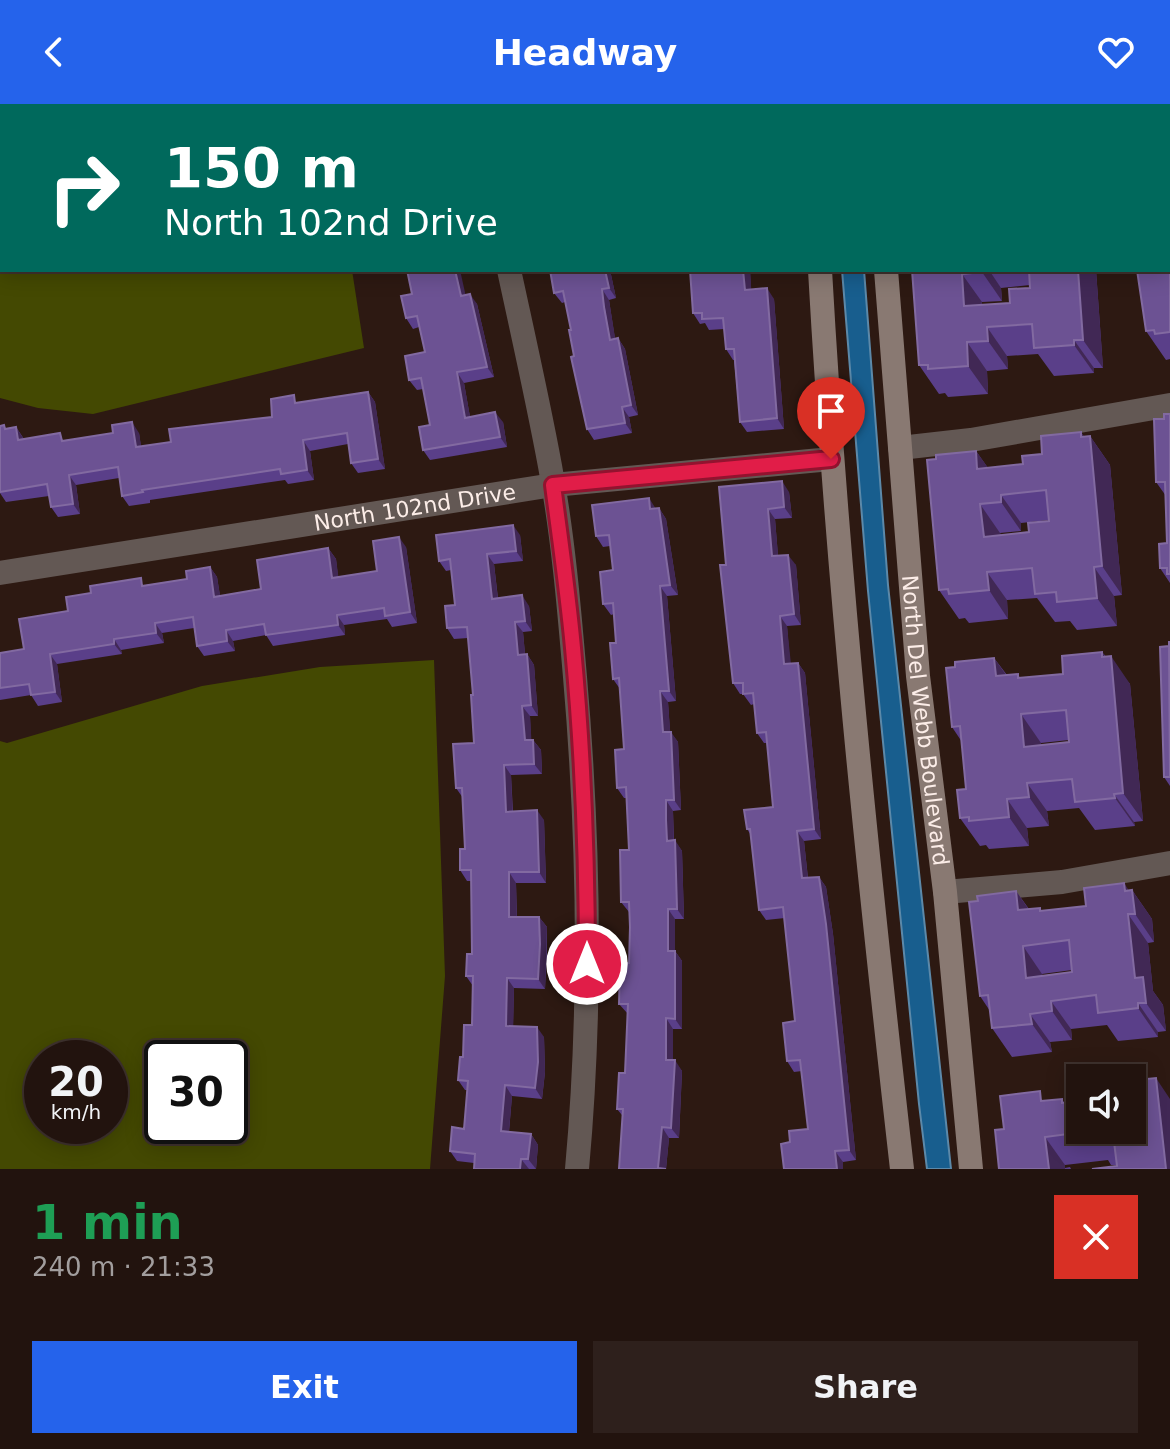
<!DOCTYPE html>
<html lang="en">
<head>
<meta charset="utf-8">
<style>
	body { margin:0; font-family:"DejaVu Sans",sans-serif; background:#2e201c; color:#f1f3f6; height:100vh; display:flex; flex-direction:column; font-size:30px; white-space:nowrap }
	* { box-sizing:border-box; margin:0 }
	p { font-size:26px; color:#a29e9e }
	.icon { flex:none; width:44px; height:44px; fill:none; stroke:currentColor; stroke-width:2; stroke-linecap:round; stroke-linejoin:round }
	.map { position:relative; height:1065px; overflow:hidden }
	.drawer { display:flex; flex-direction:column; background:#22130e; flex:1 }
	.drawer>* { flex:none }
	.banner { position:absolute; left:0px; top:0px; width:1170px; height:168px; box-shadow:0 4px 20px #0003,0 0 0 2px #3f322e; background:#00695c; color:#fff; overflow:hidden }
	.tools { position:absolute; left:1066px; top:960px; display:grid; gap:16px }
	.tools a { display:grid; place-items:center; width:80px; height:80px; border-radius:0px; background:#22130e; box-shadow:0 4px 20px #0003,0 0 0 2px #3f322e; font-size:40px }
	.speed { position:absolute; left:24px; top:936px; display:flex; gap:16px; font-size:40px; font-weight:700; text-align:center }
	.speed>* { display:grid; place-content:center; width:104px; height:104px; border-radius:50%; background:#22130e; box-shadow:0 4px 20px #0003,0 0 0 2px #3f322e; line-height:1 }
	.speed small { font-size:20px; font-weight:400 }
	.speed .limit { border:4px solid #111; border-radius:12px; background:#fff; color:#111 }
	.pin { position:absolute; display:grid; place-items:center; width:68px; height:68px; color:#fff; margin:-82px -34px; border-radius:50% 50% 50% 0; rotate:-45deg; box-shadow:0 0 8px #0007 }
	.pin .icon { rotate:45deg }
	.me { position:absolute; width:88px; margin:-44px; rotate:0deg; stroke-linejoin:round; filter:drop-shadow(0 0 6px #0008) }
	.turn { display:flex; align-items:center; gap:28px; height:168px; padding:0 32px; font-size:36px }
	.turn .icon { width:104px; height:104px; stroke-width:2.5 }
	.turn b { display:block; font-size:56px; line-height:68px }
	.round { display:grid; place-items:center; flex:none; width:84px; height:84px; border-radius:0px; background:#2e201c }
	.summary { display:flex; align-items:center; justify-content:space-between; height:136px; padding:0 32px }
	h1 { font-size:48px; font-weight:600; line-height:60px; color:#1e9e55 }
	.button { display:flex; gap:16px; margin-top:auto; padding:16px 32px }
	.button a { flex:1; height:92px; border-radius:0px; background:#2563eb; color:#fff; font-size:32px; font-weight:600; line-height:92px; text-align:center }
	.button a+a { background:#2e201c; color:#f1f3f6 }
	header { display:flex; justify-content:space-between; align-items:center; height:104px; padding:0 32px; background:#2563eb; color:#fff; font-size:36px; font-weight:600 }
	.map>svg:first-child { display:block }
	.green { fill:#444902; fill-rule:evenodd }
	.water { fill:#185e8e; stroke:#5c89a9; stroke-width:2 }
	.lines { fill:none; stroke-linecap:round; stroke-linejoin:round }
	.street { stroke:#635854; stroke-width:24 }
	.secondary { stroke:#897972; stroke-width:24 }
	.wall { fill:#5a3f89; fill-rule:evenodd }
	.shaded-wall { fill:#412855 }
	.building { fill:#6c5293; stroke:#826aa1; stroke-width:2; fill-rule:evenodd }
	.route-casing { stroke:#92132f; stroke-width:20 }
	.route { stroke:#e11d48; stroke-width:14 }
	.labels { text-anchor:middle; stroke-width:8; stroke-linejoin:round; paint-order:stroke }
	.street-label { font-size:22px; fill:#fcede8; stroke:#0f0704 }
</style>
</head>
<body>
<header><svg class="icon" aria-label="back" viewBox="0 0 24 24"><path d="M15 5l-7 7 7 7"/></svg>Headway<svg class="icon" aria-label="heart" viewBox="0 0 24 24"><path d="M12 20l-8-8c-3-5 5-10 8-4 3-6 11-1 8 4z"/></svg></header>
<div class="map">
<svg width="1170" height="1065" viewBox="0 0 1170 1065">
	<rect width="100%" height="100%" fill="#2d1912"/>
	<g class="green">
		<path d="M0,0H313L314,2H2V166H352L364,244L93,310L38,304L0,294Z"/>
		<path d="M434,556L445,872L430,1065H0V637L7,639L202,582L320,563ZM42,954H110V1022H42ZM162,954H230V1022H162Z"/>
	</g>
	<path class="water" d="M842,166H864L888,481L951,1065H927L919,1000L868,487Z"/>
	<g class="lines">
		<g class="street">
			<path d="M471,0L472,2"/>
			<path d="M509,166C523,231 538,297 550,362C563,432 569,503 575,573C589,737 592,901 577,1065"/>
			<path d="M900,344L971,336L1170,301"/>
			<path id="s1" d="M0,469L553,381L831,355"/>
			<path d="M945,788L1062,778L1170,759"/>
		</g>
		<g class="secondary">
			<path d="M810,0V2"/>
			<path d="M875,0L876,2"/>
			<path d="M820,166C837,467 868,766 902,1065"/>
			<path id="s2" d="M886,166L918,572L945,788L971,1065"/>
		</g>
	</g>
	<g class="wall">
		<path d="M926,0H969V2H927Z"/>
		<path d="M1168,11L1170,14V255L1166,256L1146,227L1168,166Z"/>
		<path d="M610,166L616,194L609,196L615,235L618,234L625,245L638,311L629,313L632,329L594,336L587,325L574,252L571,226L565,198L562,199L554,189Z"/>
		<path d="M690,166H750L751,186L774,195L784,325L747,328L740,318L734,256H733L726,245L724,225L709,226L705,219L700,220L693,209Z"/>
		<path d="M912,166H1096L1103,264H1094V269L1054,272L1038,250L1007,252L1008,265L987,267L988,290L948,293L945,289L939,290L919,261ZM1030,181V184L1010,199L982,201V198L1002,197L1001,184Z"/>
		<path d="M412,190L466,191L477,200L494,273L464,279L470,313L503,318L507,343L430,356L423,346L430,321L423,285L417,286L409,276L425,248L419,223L413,225L406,214Z"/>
		<path d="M368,288L375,298L385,365L358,369L351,359L348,340L310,347L314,376L288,380L285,376L150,396V399L129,402L122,392L119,374L76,381L80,410L58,413L51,403L49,392L6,398L0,389V322L7,325L16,323L24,335L65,336L139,329L141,343L171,338L272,313L299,299Z"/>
		<path d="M1170,310V479L1160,464L1167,439L1166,392L1156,378Z"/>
		<path d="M1081,328L1084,333L1090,332L1110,361L1122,491L1114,492L1117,522L1077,526L1070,517L1055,518L1037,494L1007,496L1008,515L969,519L965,514L959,515L939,486L976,347L988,364L1023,360ZM1049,416L1029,428L1001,431L1000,429L1021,427V419Z"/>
		<path d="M719,383L789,388L792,414L775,415L778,452L796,461L801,521L787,522L790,560L798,559L805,569L821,735L804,737L808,774L819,773L826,783L833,830L856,1056L843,1058L790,1038L808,1025L802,967L794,968L787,957L795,917L785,814L766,816L759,806L751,731L747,725L773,703L767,639H764L757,629L754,600L751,601L743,590H740L733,579L726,461Z"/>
		<path d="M659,404L666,415L678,491L667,492L676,597L668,598L670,628L678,638L681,706L673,707L674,736L682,747L684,815H675V847L682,857V925H673V956L682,967L679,1034H669L666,1065L617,1005L625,969L628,910L619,900L629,859V808L621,798L629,746L626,694H624L617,684L624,645L620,585L613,575L616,539L614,510L611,511L603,500L613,466L610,442L603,443L596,432Z"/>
		<path d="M520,431L523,457L494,460L498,494L529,502L532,527L523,528L525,550H527L534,561L538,612H530L531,636H533L541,646L542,670L511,671L513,708L544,716L546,779H516L517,813H539L547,823V850L545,885L514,884L513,922L544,933L545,968L542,995L512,992L509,1028L531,1030L538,1041L536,1065H474V1059L457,1057L450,1047L464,1025L468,986H465L458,976L472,921L473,882L466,872L472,850V777H467L460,766L465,745L463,694L456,684L474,639L473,591L468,534L454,535L447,524L455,501L451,466L446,467L439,457Z"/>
		<path d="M406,443L417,519L392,523L387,515L344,521L345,531L273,542L266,531L233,537L235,547L204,552L197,542L194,524L162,529L164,539L121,546L122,550L57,560L62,598L38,602L31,591L0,596V549L24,545L68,507L146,481L187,475L210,463L217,473L220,492L261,485L328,444L336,455L338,473L377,467Z"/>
		<path d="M1170,537V682L1164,673Z"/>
		<path d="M1102,548L1130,580L1143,717L1134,718L1135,722L1095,726L1079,704L1047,707L1049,722L1027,724L1029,742L989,745L986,741L980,742L960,714L966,685L962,638L952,623L955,563L994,554L1007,571L1018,570L1020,574L1063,570ZM1069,636V638L1041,641V639Z"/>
		<path d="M1132,786L1152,815L1154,838L1148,839L1153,887L1163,901L1166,927L1158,928V933L1118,937L1107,921L1071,925L1072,936L1050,938L1052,948L1012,953L992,924L990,907L980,892L978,797L1016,787L1029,805L1040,804L1042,807L1086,802ZM1072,866V868L1043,872L1042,870Z"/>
		<path d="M1146,971L1149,975L1117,1062L1116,1061H1111L1108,1056L1065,1061V1064L1070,1063L1071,1065H999L1004,1025L1047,997L1062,995L1080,1026Z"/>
	</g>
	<g class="shaded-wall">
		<path d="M1168,11L1170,14V28L1168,25Z"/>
		<path d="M455,166H460L468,202L461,192Z"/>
		<path d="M605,166H610L616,194L609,184Z"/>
		<path d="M743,166H750L752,196L745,186Z"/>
		<path d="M982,166H989L1001,184L1002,197L982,168Z"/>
		<path d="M1078,166H1096L1103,264L1083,236Z"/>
		<path d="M962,170L982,198L984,230L964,202Z"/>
		<path d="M767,184L774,195L784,325L777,314Z"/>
		<path d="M602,185L609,196L617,246L610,236Z"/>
		<path d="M470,190L477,200L494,273L487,263Z"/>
		<path d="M987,223L1007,252L1008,265L988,237Z"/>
		<path d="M618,234L625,245L638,311L631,301Z"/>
		<path d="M1074,236L1094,264V269L1074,241Z"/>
		<path d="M967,238L987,267L988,290L968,262Z"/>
		<path d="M457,268L464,279L472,324L465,314Z"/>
		<path d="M368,288L375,298L385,365L378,355Z"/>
		<path d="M622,303L629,313L632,329L625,319Z"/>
		<path d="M495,308L503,318L507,343L500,333Z"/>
		<path d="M132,318L139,329L143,354L136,343Z"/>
		<path d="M16,323L23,334L25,346L18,336Z"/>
		<path d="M1081,328L1091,343L1090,332L1110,361L1122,491L1102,462Z"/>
		<path d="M303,336L310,347L314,376L307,366Z"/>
		<path d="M976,347L996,375L977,365Z"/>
		<path d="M69,371L76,381L80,410L73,400Z"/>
		<path d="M782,377L789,388L792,414L784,403Z"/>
		<path d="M1001,391L1021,419V427L1001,398Z"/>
		<path d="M649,394L656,405H650Z"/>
		<path d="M980,400L1000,429L1004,461L984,433Z"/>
		<path d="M659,404L666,415L678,491L670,481Z"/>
		<path d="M768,405L775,415L779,463L772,452Z"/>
		<path d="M513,421L520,431L523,457L516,447Z"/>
		<path d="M399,433L406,443L417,519L410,508Z"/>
		<path d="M328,444L336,455L340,484L332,474Z"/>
		<path d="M487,450L494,460L499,505L492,495Z"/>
		<path d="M788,451L796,461L801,521L794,510Z"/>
		<path d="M210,463L217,473L222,503L214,493Z"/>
		<path d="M1094,463L1114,492L1117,522L1097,494Z"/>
		<path d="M987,468L1007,496L1008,515L989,486Z"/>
		<path d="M660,482L667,492L676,597L669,587Z"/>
		<path d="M522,491L529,502L532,527L525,517Z"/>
		<path d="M337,511L344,521L345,531L338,521Z"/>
		<path d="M780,512L787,522L792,570L784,560Z"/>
		<path d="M515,518L523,528L526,561L518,551Z"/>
		<path d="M155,519L162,529L164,539L156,529Z"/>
		<path d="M226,526L233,537L235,547L227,537Z"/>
		<path d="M114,535L121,546L122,550L114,540Z"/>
		<path d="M1102,548L1112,563L1111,552L1130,580L1143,717L1123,689Z"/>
		<path d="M50,550L57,560L62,598L55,588Z"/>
		<path d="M527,550L534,561L538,612L531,601Z"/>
		<path d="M994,554L1014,582L996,572Z"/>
		<path d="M798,559L805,569L821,735L814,725Z"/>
		<path d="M660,587L668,598L671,638L663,628Z"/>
		<path d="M522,602L530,612L532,646L525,636Z"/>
		<path d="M1021,610L1041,639L1044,671L1024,643Z"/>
		<path d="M671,628L678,638L681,706L674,696Z"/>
		<path d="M533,636L541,646L542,670L534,660Z"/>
		<path d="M504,661L511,671L513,718L506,708Z"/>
		<path d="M1027,679L1047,707L1049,722L1029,693Z"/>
		<path d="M1114,690L1134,718L1135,722L1115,694Z"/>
		<path d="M1007,695L1027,724L1029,742L1009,713Z"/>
		<path d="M666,696L673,707L674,747L667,737Z"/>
		<path d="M537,706L544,716L546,779L539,768Z"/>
		<path d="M797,727L804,737L809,785L802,774Z"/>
		<path d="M675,736L682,747L684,815L677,805Z"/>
		<path d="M509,768L516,779L517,824L509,813Z"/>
		<path d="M819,773L826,783L833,830L856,1056L849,1046Z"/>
		<path d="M1124,779L1132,791V786L1152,815L1154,838L1135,810L1125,787Z"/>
		<path d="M1016,787L1036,816L1018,806Z"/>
		<path d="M668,805L675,815V857L668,847Z"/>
		<path d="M1128,810L1148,839L1153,887L1163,901L1166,927L1146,899L1135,874Z"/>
		<path d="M539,813L547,823L545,885L538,875Z"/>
		<path d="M1023,842L1042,870L1046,902L1026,874Z"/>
		<path d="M675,847L682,857V925L675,915Z"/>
		<path d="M507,874L514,884L513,933L506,922Z"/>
		<path d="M1051,897L1071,925L1072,936L1052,907Z"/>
		<path d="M1138,899L1158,928V933L1138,904Z"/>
		<path d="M1030,910L1050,938L1052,948L1032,920Z"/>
		<path d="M666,914L673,925V966L666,956Z"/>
		<path d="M537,923L544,933L545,968L542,995L535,984Z"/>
		<path d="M675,956L682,967L679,1034L671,1024Z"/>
		<path d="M1146,971L1157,986L1156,974L1170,995V1065H1166Z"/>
		<path d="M505,981L512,992L508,1038L501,1027Z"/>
		<path d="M662,1023L669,1034L666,1065L658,1064Z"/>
		<path d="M531,1030L538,1041L536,1065L528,1055Z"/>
		<path d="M1045,1033L1065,1061V1065H1049Z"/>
		<path d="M835,1047L843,1058V1065H837Z"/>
		<path d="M521,1055L529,1065H520Z"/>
	</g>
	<g class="building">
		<path d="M375,0H416L417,2H376Z"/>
		<path d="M517,0H557L558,2H518Z"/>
		<rect x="697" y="0" width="58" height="2"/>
		<path d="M1170,23V228L1155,230L1154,226L1146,227L1137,166H1168V24Z"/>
		<path d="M407,166H455L461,192L470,190L487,263L457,268L465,314L495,308L500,333L423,346L419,323L430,321L421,274L409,276L405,252L425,248L417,212L406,214L401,192L412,190Z"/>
		<path d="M550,166H605L609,184L602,185L604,203L610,236L618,234L631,301L622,303L625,319L587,325L571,253L574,252L569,226H571L563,187L554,189Z"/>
		<path d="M690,166H743L745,186L767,184L777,314L740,318L734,245H726L723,214L702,215V209H693Z"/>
		<path d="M912,166H982V168L962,170L964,202L1010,199L1009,185L1030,184L1029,166H1078L1083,236H1074V241L1034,244L1032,220L987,223L988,237L967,238L968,262L928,265V261H919Z"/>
		<path d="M368,288L378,355L351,359L347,329L303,336L307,366L281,370L280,365L142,386L143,388L122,392L118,363L69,371L73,400L51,403L47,380L0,388V322L4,321L5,325L16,323L18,336L60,329L62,337L113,329L112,321L132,318L136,343L171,338L169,325L272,313L271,295L294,291L295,299Z"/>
		<path d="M1164,310H1170V470H1167V464H1160L1159,440L1167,439L1165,378H1156L1154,315H1164Z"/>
		<path d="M1081,328V333L1090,332L1102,462L1094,463L1097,494L1057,498L1056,488L1035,490L1032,464L987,468L989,486L949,490L948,485L939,486L927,356L936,355V351L976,347L977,365L1023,360L1022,352L1042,350L1041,332ZM1046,386L1049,417L1028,419L1029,428L984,433L980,400L1001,398V391Z"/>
		<path d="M782,377L784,403L768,405L772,452L788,451L794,510L780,512L784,560L798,559L814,725L797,727L802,774L819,773L826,820L849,1046L835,1047L837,1065H784L781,1040L790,1038L789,1027L808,1025L800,956L787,957L783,919L795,917L783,803L759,806L750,725H747L744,706L773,703L766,628L757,629L753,589L743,590V579H733L720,461H726L719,383Z"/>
		<path d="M649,394L650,405L659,404L670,481L660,482L669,587H660L663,628H671L674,696H666V716L667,737L675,736L677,805H668V847H675V915L666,914V956H675L671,1024L662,1023L658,1064L666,1065H619L623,1005H617L619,969H625L628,900H619L620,859H629L630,823L629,798H621L620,746H629L626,683L617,684L615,646L624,645L619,574L613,575L610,539H616L613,499L603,500L600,468L613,466L609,431L596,432L592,401Z"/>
		<path d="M513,421L516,447L487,450L492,495L522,491L525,517L515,518L518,551L527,550L531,601L522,602L525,636H533L534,660L504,661L506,708L537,706L539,768H509V813H539L540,840L538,875L507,874L506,922L537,923L538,958L535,984L505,981L501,1027L531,1030L528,1055H521L520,1065H474L475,1050L450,1047L452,1023L464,1025L468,977L458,976L460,953H463L464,921H472L473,872H466L467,850H472L471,766H460V745H465L462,684H456L453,640L474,639L471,591H473L467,523L447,524L445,502L455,501L450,455L439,457L436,431Z"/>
		<path d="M399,433L410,508L385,512L384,504L337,511L338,521L266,531L264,520L226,526L227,537L197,542L193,513L155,519L156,529L114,535V540L50,550L55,588L31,591L29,580L0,584V549L24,545L19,515L68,507L66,493L91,489L90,482L141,474L142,482L187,475L186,467L210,463L214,493L261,485L257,456L328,444L332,474L377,467L373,437Z"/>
		<path d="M1169,537L1170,673H1164L1160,543L1169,542Z"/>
		<path d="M1102,548V553L1111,552L1123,689L1114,690L1115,694L1075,698L1072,675L1027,679L1029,693L1007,695L1009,713L969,717V713L960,714L957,686L966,685L960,622L952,623L946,564L955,563V558L994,554L996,572L1018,570V574L1063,570L1062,552ZM1066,606L1069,638L1024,643L1021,610Z"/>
		<path d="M1124,779L1125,787L1132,786L1135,810H1128L1135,874L1143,873L1146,899H1138V904L1098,909L1096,891L1051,897L1052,907L1030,910L1032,920L992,924L988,891L980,892L969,798L978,797L977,792L1016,787L1018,806L1040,804V807L1086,802L1084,784ZM1069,836L1072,868L1026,874L1023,842Z"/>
		<path d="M1146,971L1147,975L1156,974L1166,1065H1092L1117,1062L1113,1030L1091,1033V1027L1045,1033L1049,1065H999L995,1026L1004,1025L1000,992L1040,987L1041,997L1062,995V999L1080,997V1026H1132V974H1119Z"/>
	</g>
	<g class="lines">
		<defs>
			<path id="route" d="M587,860C587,755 583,649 573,544C568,489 560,435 553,381L831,355"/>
		</defs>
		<use href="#route" class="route-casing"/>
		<use href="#route" class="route"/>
	</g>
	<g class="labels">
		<g class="street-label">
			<text dy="8" stroke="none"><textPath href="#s1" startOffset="420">North 102nd Drive</textPath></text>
			<text dy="8" stroke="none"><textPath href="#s2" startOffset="452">North Del Webb Boulevard</textPath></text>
		</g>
	</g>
</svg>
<div class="tools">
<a><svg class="icon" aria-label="sound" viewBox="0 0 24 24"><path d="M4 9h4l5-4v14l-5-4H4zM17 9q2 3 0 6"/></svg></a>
</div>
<div class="speed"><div>20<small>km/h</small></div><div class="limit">30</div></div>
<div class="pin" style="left:831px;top:355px;background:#d93025"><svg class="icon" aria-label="arrive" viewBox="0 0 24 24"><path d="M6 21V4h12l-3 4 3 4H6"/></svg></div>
<svg class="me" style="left:587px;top:860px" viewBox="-20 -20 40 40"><circle r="17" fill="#e11d48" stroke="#fff" stroke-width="3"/><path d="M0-11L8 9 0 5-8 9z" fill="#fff"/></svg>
<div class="banner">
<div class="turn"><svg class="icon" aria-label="right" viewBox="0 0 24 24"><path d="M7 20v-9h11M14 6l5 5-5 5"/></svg><div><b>150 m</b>North 102nd Drive</div></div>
</div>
</div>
<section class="drawer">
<div class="summary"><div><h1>1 min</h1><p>240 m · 21:33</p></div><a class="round" style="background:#d93025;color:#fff"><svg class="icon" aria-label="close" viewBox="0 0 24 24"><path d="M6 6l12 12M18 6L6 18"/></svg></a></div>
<div class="button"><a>Exit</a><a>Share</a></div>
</section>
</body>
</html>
